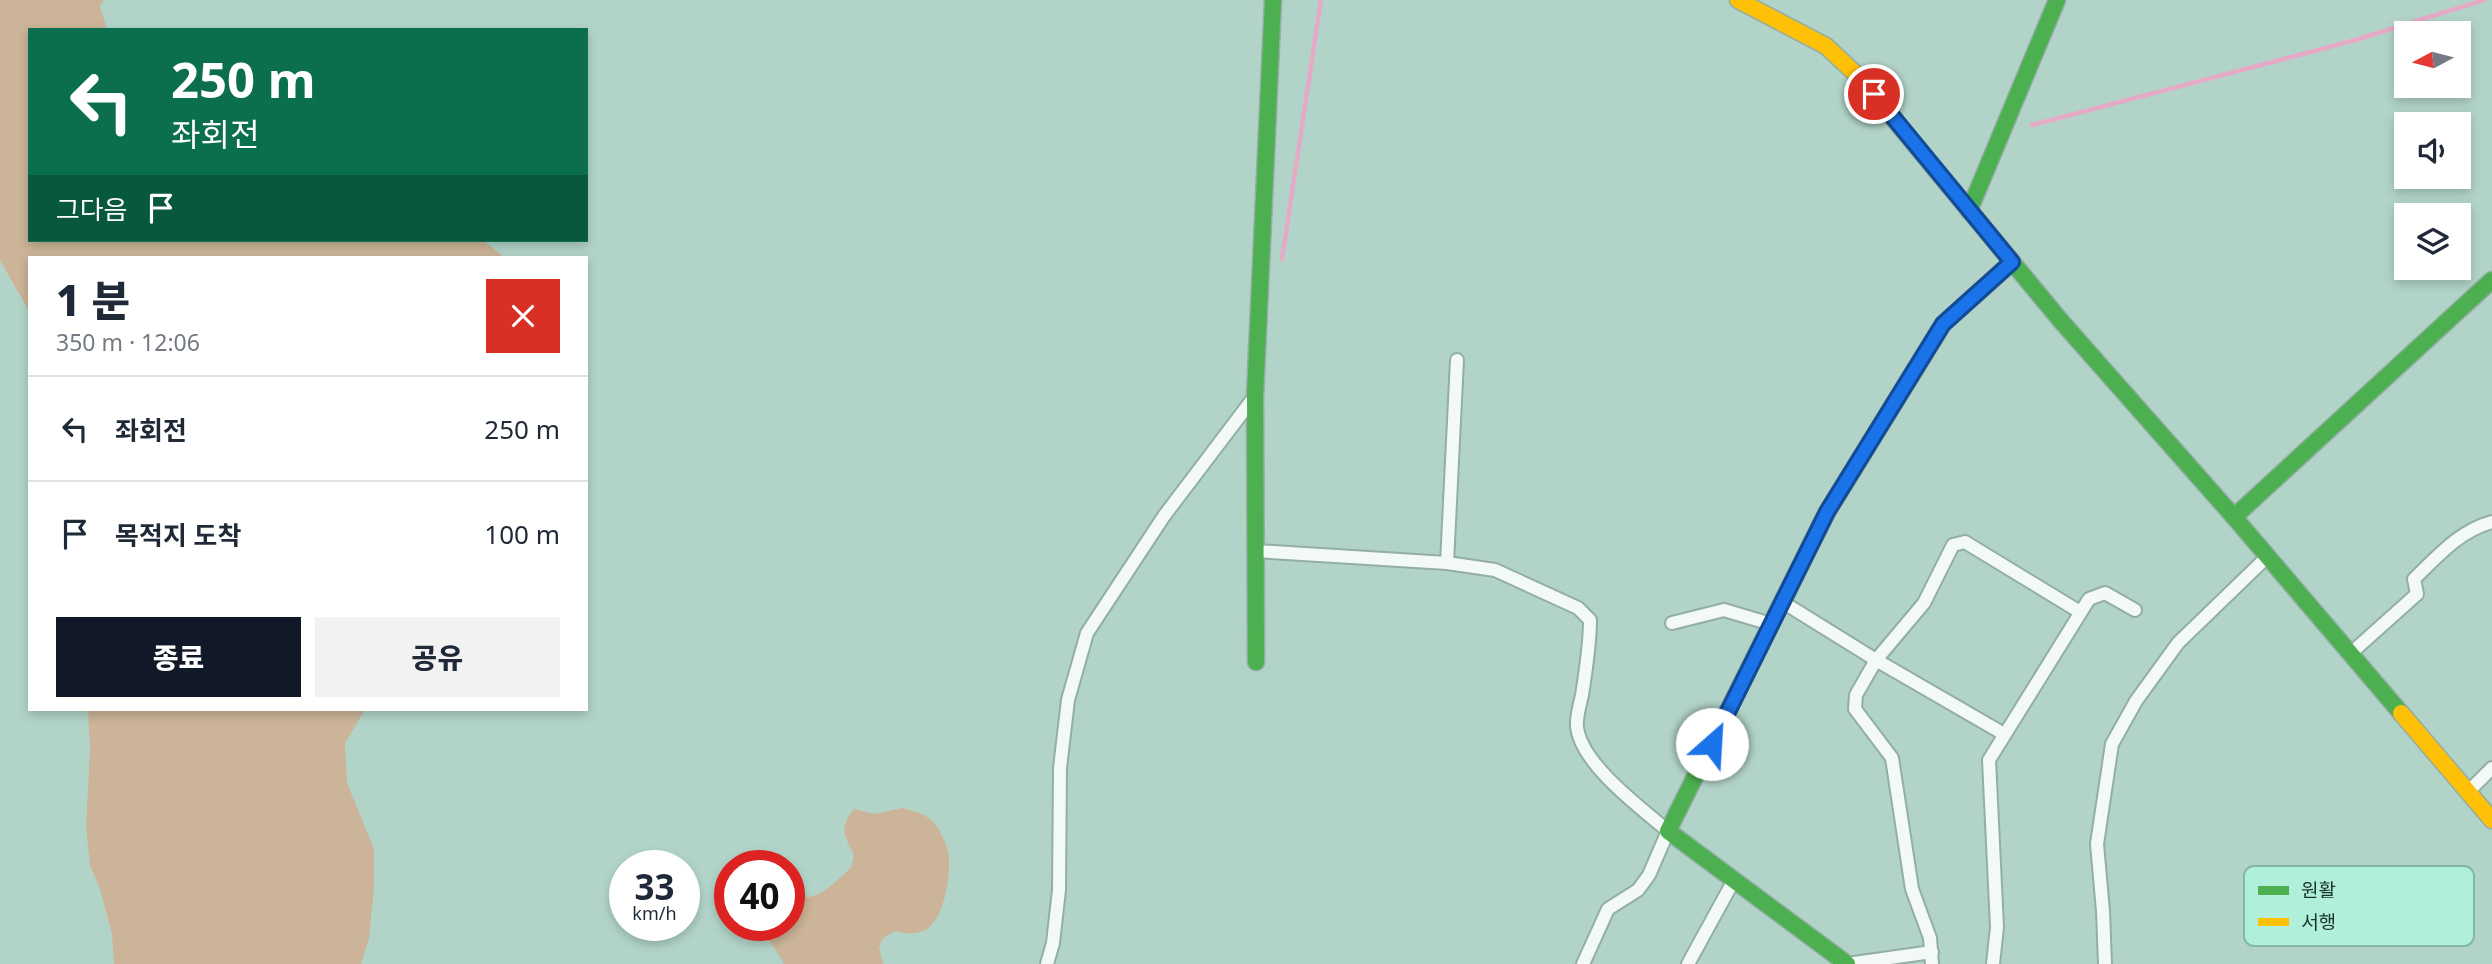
<!DOCTYPE html>
<html lang="ko">
<head>
<meta charset="utf-8">
<style>
	body { margin:0; font-family:"Noto Sans","Noto Sans KR",sans-serif; background:#f2f2f3; color:#1f2937; height:100vh; display:flex; flex-direction:column; font-size:26px; white-space:nowrap }
	* { box-sizing:border-box; margin:0 }
	p { font-size:23px; color:#747a83 }
	.icon { flex:none; width:38px; height:38px; fill:none; stroke:currentColor; stroke-width:2; stroke-linecap:round; stroke-linejoin:round }
	.map { position:relative; flex:1; overflow:hidden }
	.drawer { position:absolute; left:28px; top:256px; width:560px; height:455px; display:flex; flex-direction:column; background:#fff; border-radius:0px; box-shadow:0 4px 10px #0003 }
	.drawer>* { flex:none }
	.top-card { position:absolute; left:28px; top:28px; width:560px; height:214px; border-radius:0px; box-shadow:0 4px 10px #0003; background:#0b6e4f; color:#fff; overflow:hidden }
	.needle { width:46px; rotate:263deg }
	.buttons { position:absolute; left:2394px; top:21px; display:grid; gap:14px }
	.buttons a { display:grid; place-items:center; width:77px; height:77px; border-radius:0px; background:#fff; box-shadow:0 4px 10px #0003; font-size:35px }
	.speed { position:absolute; left:609px; top:850px; display:flex; gap:14px; font-size:35px; font-weight:700; text-align:center }
	.speed>* { display:grid; place-content:center; width:91px; height:91px; border-radius:50%; background:#fff; box-shadow:0 4px 10px #0003; line-height:1 }
	.speed small { font-size:18px; font-weight:400 }
	.speed .limit { border:10px solid #d22; background:#fff; color:#111 }
	.pin { position:absolute; display:grid; place-items:center; width:60px; height:60px; color:#fff; margin:-30px; border:4px solid #fff; border-radius:50%; box-shadow:0 2px 7px #0007 }
	.me { position:absolute; width:77px; margin:-38px; rotate:26deg; stroke-linejoin:round; filter:drop-shadow(0 0 5px #0008) }
	.turn { display:flex; align-items:center; gap:24px; height:147px; padding:0 28px; font-size:32px }
	.turn .icon { width:91px; height:91px; stroke-width:2.5 }
	.turn b { display:block; font-size:49px; line-height:60px }
	.then { display:flex; align-items:center; height:66px; padding:0 28px; background:#0003; gap:14px; font-size:26px }
	.round { display:grid; place-items:center; flex:none; width:74px; height:74px; border-radius:0px; background:#f2f2f3 }
	.summary { display:flex; align-items:center; justify-content:space-between; height:119px; padding:0 28px }
	h1 { font-size:42px; font-weight:800; line-height:52px }
	.action { display:flex; gap:14px; margin-top:auto; padding:14px 28px }
	.action a { flex:1; height:80px; border-radius:0px; background:#111827; color:#fff; font-size:28px; font-weight:800; line-height:80px; text-align:center }
	.action a+a { background:#f2f2f3; color:#1f2937 }
	ul { padding:0; list-style:none }
	li { display:flex; align-items:center; gap:21px; height:105px; padding:0 28px; border-top:2px solid #e0e1e3 }
	li div { flex:1 }
	li b { display:block; font-size:26px }
	li em { font-style:normal }
	.map>svg:first-child { display:block }
	.green { fill:#cbb497 }
	.lines { fill:none; stroke-linecap:round; stroke-linejoin:round }
	.stream { stroke:#e6aac7; stroke-width:4.5 }
	.street-casing { stroke:#93aea4; stroke-width:16 }
	.fast-casing { stroke:#93aea4; stroke-width:19 }
	.slow-casing { stroke:#93aea4; stroke-width:19 }
	.street { stroke:#f3f9f7; stroke-width:12 }
	.fast { stroke:#4caf50; stroke-width:16 }
	.slow { stroke:#ffc107; stroke-width:16 }
	.route-casing { stroke:#114b97; stroke-width:18 }
	.route { stroke:#1a73e8; stroke-width:12 }
	.key { fill:#b0f0da; stroke:#83b7a6; stroke-width:2 }
	.key-label { font-size:19px; fill:#1a332b }
</style>
</head>
<body>
<div class="map">
<svg width="2492" height="964" viewBox="0 0 2492 964">
	<rect width="100%" height="100%" fill="#b2d4c8"/>
	<g class="green">
		<path d="M0,0H104L100,6L107,30H30V240H483L504,257H30V313L0,260Z"/>
		<path d="M88,709H365L345,744L347,783L374,849V887L369,938L361,964H114L112,934L100,889L90,865L86,827L90,750Z"/>
		<path d="M903,808C913,811 926,814 933,822C939,828 946,843 948,851C952,870 945,918 927,929C917,935 905,934 895,931L883,938L879,947L883,964H784C778,950 765,940 763,926H789V892C795,893 801,897 807,897C822,897 839,878 851,868L854,855C844,835 839,827 854,809L874,814Z"/>
	</g>
	<g class="lines">
		<g class="stream">
			<path d="M2032,125L2352,41L2484,0"/>
			<path d="M1282,259L1321,0"/>
		</g>
		<defs>
			<g id="street">
				<path d="M1256,551L1447,563L1495,570L1578,608L1590,620C1590,645 1586,669 1582,695C1580,704 1576,717 1577,727C1581,764 1641,808 1668,831L1649,875L1638,890L1608,909L1583,964"/>
				<path d="M1447,563L1457,360"/>
				<path d="M1781,601L1876,660L2004,734"/>
				<path d="M1672,623L1724,610L1771,624"/>
				<path d="M2350,654L2417,594L2414,579C2438,556 2459,531 2492,522"/>
				<path d="M2468,792L2492,768"/>
				<path d="M1047,964L1053,943L1059,890L1060,768L1068,700L1087,633L1164,516L1255,396"/>
				<path d="M1688,964L1734,880"/>
				<path d="M1847,964L1932,952"/>
				<path d="M1932,964L1930,938L1912,889L1892,758L1855,709L1856,695L1876,660L1924,603L1953,545L1965,542L2080,612"/>
				<path d="M1993,964L1997,927L1989,760L2089,599L2105,593L2135,610"/>
				<path d="M2105,964L2103,911L2097,844L2112,744L2136,701L2178,643L2267,557"/>
			</g>
			<g id="fast">
				<path d="M1916,146L2061,321L2234,517L2401,713"/>
				<path d="M1969,211L2057,0"/>
				<path d="M2234,517L2492,280"/>
				<path d="M1256,662L1255,396L1273,0"/>
				<path d="M1847,964L1668,831L1827,512L1853,470"/>
			</g>
			<g id="slow">
				<path d="M1738,0L1826,46L1860,78L1916,146"/>
				<path d="M1853,470L1943,324L2012,262"/>
				<path d="M2401,713L2492,820"/>
			</g>
		</defs>
		<use href="#street" class="street-casing"/>
		<use href="#fast" class="fast-casing"/>
		<use href="#slow" class="slow-casing"/>
		<use href="#street" class="street"/>
		<use href="#fast" class="fast"/>
		<use href="#slow" class="slow"/>
	</g>
	<g class="lines">
		<defs>
			<path id="route" d="M1712,744L1827,512L1943,324L2012,262L1874,94"/>
		</defs>
		<use href="#route" class="route-casing"/>
		<use href="#route" class="route"/>
	</g>
	<rect x="2244" y="866" width="230" height="80" rx="10" class="key"/>
	<rect x="2258" y="886" width="31" height="9" fill="#4caf50"/>
	<rect x="2258" y="918" width="31" height="8" fill="#ffc107"/>
	<g class="key-label">
		<text x="2301" y="897">원활</text>
		<text x="2301" y="929">서행</text>
	</g>
</svg>
<div class="buttons">
<a><svg class="needle" viewBox="-14 -14 28 28"><path d="M0-13l5 13h-10z" fill="#e53935"/><path d="M0 13l5-13h-10z" fill="#747a83"/></svg></a>
<a><svg class="icon" aria-label="sound" viewBox="0 0 24 24"><path d="M4 9h4l5-4v14l-5-4H4zM17 9q2 3 0 6"/></svg></a>
<a><svg class="icon" aria-label="layers" viewBox="0 0 24 24"><path d="M12 4l9 5-9 5-9-5zM3 14l9 5 9-5"/></svg></a>
</div>
<div class="speed"><div>33<small>km/h</small></div><div class="limit">40</div></div>
<div class="pin" style="left:1874px;top:94px;background:#d93025"><svg class="icon" aria-label="arrive" viewBox="0 0 24 24"><path d="M6 21V4h12l-3 4 3 4H6"/></svg></div>
<svg class="me" style="left:1712px;top:744px" viewBox="-20 -20 40 40"><circle r="19" fill="#fff"/><path d="M0-13L10 11 0 6-10 11z" fill="#1a73e8"/></svg>
<div class="top-card">
<div class="turn"><svg class="icon" aria-label="left" viewBox="0 0 24 24"><path d="M17 20v-9H6M10 6l-5 5 5 5"/></svg><div><b>250 m</b>좌회전</div></div>
<div class="then">그다음<svg class="icon" aria-label="arrive" viewBox="0 0 24 24"><path d="M6 21V4h12l-3 4 3 4H6"/></svg></div>
</div>
<section class="drawer">
<div class="summary"><div><h1>1 분</h1><p>350 m · 12:06</p></div><a class="round" style="background:#d93025;color:#fff"><svg class="icon" aria-label="close" viewBox="0 0 24 24"><path d="M6 6l12 12M18 6L6 18"/></svg></a></div>
<ul>
<li><svg class="icon" aria-label="left" viewBox="0 0 24 24"><path d="M17 20v-9H6M10 6l-5 5 5 5"/></svg><div><b>좌회전</b></div><em>250 m</em></li>
<li><svg class="icon" aria-label="arrive" viewBox="0 0 24 24"><path d="M6 21V4h12l-3 4 3 4H6"/></svg><div><b>목적지 도착</b></div><em>100 m</em></li>
</ul>
<div class="action"><a>종료</a><a>공유</a></div>
</section>
</div>
</body>
</html>
